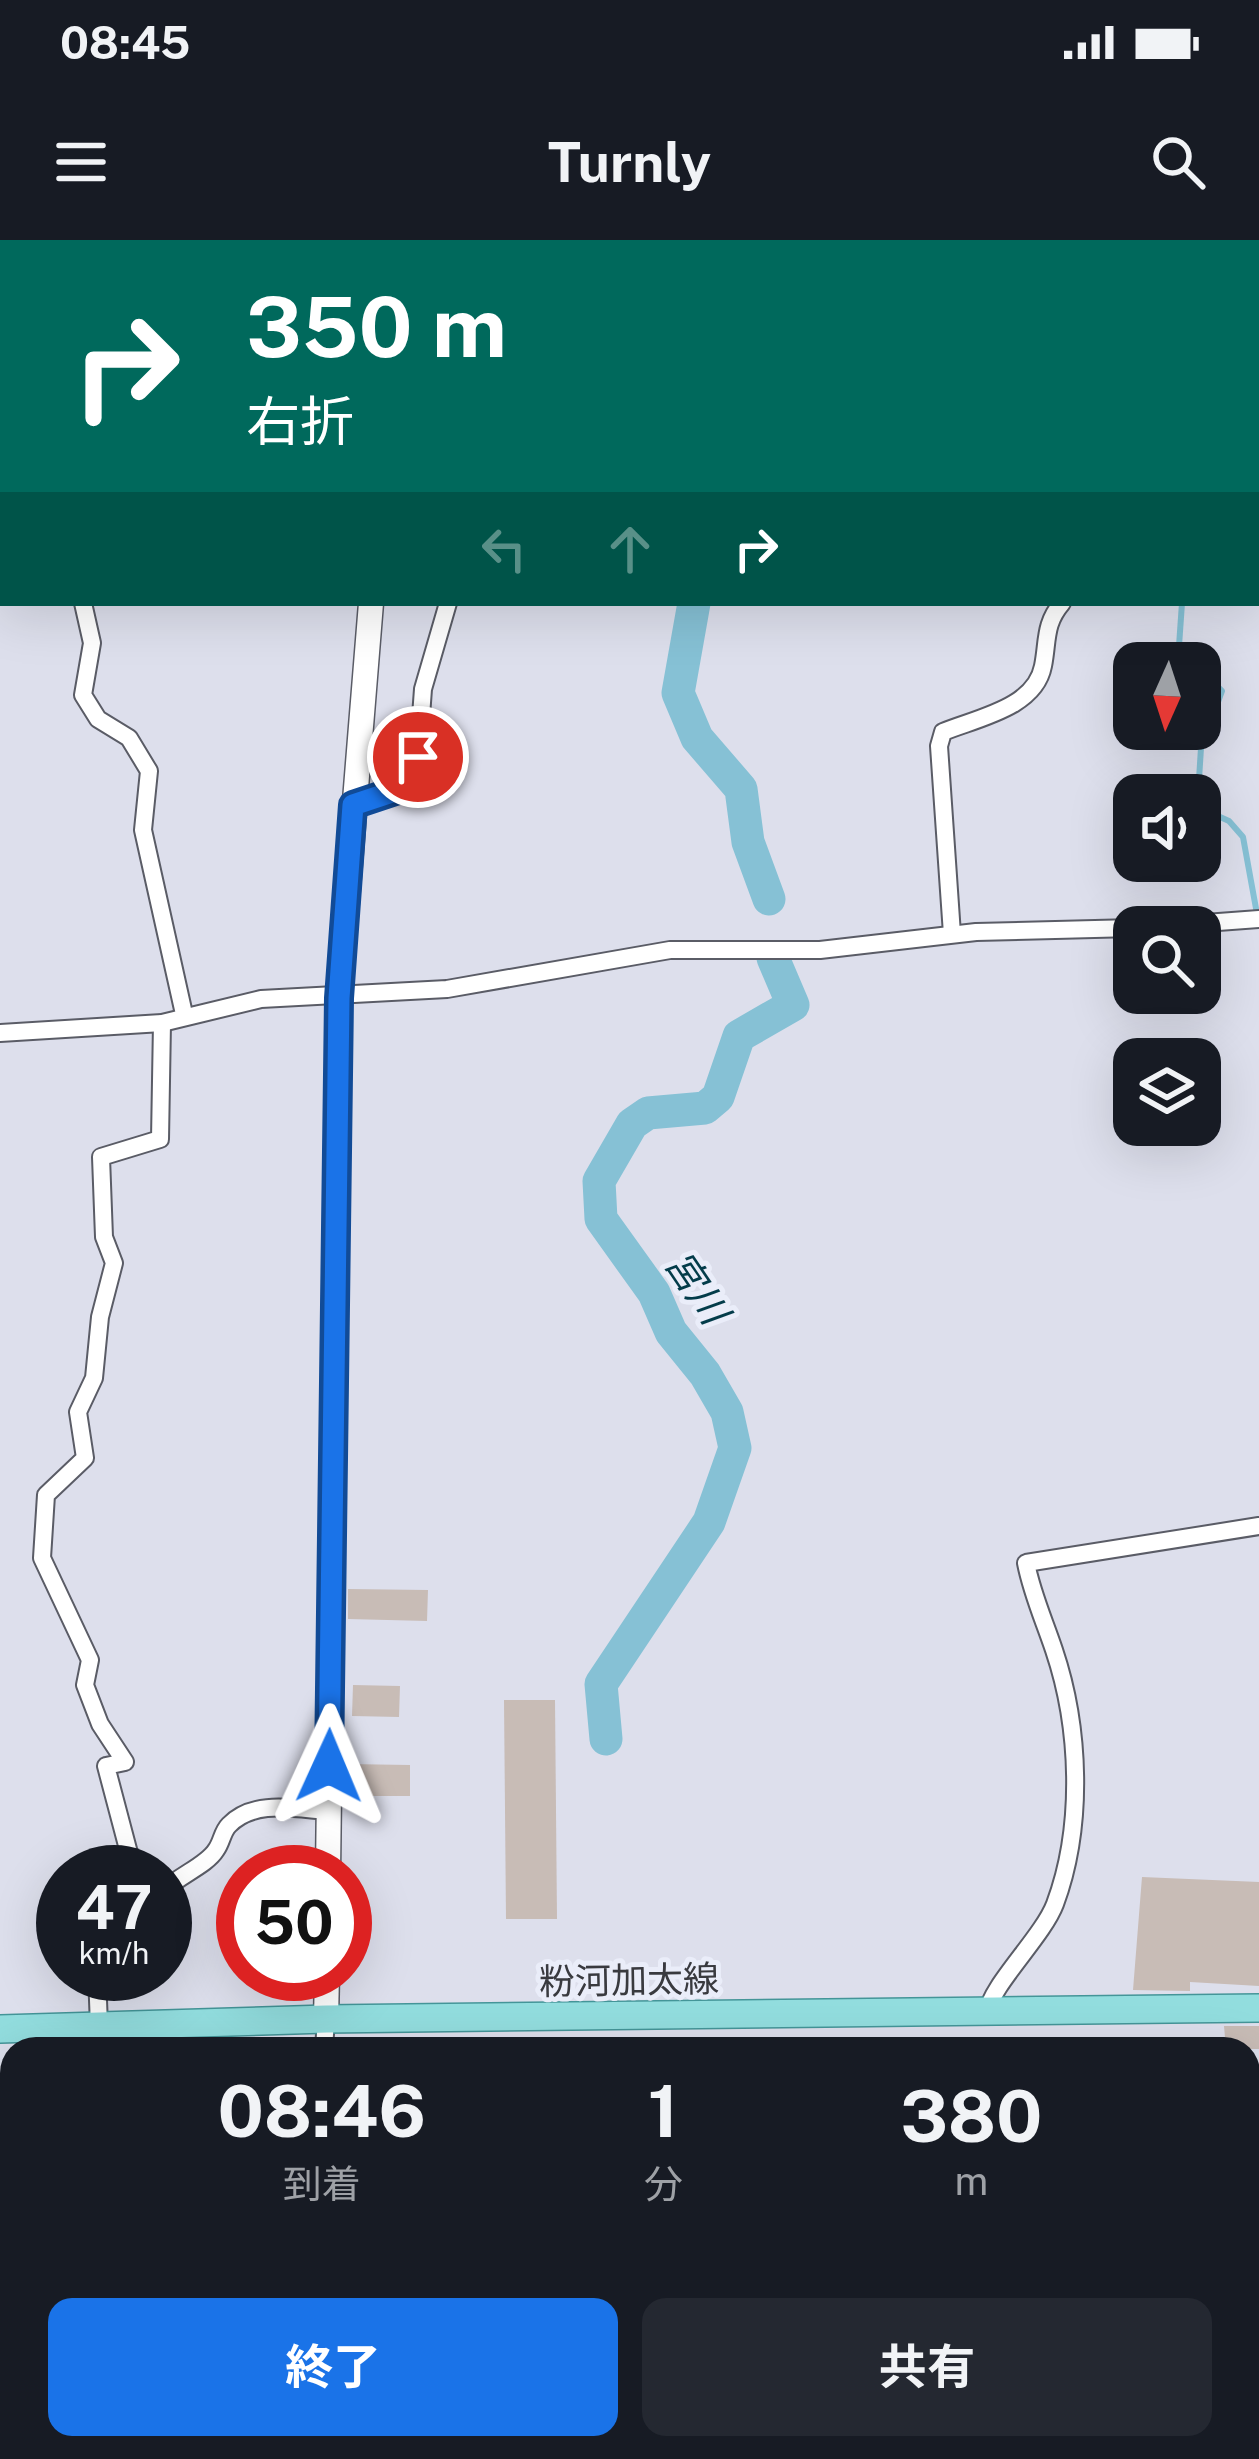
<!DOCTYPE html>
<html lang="ja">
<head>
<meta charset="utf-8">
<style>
	body { margin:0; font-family:"Public Sans","Noto Sans JP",sans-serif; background:#242831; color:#f1f3f6; height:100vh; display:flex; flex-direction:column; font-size:45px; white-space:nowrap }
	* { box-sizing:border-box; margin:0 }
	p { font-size:39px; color:#9ea1a6 }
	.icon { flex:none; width:66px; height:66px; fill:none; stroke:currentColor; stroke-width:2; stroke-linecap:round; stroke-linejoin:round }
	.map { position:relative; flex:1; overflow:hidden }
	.details { position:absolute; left:0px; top:1797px; width:1260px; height:423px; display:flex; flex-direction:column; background:#171b24; border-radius:36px 36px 0 0; box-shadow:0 12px 48px #0002 }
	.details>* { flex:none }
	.guide { position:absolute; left:0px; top:0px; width:1260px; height:366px; box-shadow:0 12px 48px #0002; background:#00695c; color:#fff; overflow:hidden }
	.needle { width:78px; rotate:183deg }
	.controls { position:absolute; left:1113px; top:402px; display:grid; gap:24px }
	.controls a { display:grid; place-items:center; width:108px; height:108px; border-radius:24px; background:#171b24; box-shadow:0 12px 48px #0002; font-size:60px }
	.speed { position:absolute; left:36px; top:1605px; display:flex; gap:24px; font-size:60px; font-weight:700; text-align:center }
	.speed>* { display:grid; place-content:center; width:156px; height:156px; border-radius:50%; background:#171b24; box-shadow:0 12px 48px #0002; line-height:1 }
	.speed small { font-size:30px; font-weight:400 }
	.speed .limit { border:18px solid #d22; background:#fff; color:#111 }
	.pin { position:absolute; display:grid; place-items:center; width:102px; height:102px; color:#fff; margin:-51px; border:6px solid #fff; border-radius:50%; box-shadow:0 3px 12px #0007 }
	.me { position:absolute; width:132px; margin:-66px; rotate:1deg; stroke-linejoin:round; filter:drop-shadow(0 0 9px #0008) }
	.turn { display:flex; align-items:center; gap:42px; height:252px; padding:0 48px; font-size:54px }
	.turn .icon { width:156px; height:156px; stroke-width:2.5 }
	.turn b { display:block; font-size:84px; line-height:102px }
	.lanes { display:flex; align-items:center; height:114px; padding:0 48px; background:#0003; justify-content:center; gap:60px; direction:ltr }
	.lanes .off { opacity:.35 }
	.eta { display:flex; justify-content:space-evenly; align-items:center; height:204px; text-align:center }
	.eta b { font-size:72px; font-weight:700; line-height:84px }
	.cta { display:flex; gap:24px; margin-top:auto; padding:24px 48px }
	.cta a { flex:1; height:138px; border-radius:24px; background:#1a73e8; color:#fff; font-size:48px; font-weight:700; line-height:138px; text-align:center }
	.cta a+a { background:#242831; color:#f1f3f6 }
	.status { display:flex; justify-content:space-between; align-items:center; height:84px; padding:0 60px; background:#171b24; direction:ltr }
	.status svg { height:33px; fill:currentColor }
	header { display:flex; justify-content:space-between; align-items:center; height:156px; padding:0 48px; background:#171b24; font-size:54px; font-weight:700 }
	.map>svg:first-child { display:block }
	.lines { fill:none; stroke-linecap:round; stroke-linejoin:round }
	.stream { stroke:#86c1d5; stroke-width:6 }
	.river { stroke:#86c1d5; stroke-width:33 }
	.building { fill:#c8bcb6 }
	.minor-casing { stroke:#5a5c66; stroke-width:20 }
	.secondary-casing { stroke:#5a5c66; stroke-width:27 }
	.primary-casing { stroke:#449598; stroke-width:30 }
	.minor { stroke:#fff; stroke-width:16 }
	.secondary { stroke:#fff; stroke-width:24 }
	.primary { stroke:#92ddde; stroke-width:27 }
	.route-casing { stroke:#114b97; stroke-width:30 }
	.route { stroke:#1a73e8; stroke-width:21 }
	.labels { text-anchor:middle; stroke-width:10; stroke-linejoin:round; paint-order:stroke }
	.street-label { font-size:36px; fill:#393a3f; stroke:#eaedf9 }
	.water-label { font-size:39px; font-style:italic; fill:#033c4a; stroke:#eaedf9 }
</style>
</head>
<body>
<div class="status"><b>08:45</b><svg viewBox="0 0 49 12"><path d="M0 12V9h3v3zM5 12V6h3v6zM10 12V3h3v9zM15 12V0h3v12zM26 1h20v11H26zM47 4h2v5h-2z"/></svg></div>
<header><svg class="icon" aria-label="menu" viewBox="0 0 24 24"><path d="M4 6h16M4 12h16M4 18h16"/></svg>Turnly<svg class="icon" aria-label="search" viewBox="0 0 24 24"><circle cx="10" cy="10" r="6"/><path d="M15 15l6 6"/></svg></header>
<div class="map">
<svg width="1259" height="2219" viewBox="0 0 1259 2219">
	<rect width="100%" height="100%" fill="#dddfec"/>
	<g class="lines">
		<g class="stream">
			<path d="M1257,352L1259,353"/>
			<path d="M1182,363L1179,406L1194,423"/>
			<path d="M1198,555L1201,508L1222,451L1200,428"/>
			<path d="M1200,568L1229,581L1243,597L1257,674"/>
		</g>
		<g class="river">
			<path d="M708,3L709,0"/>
			<path d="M694,363L678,453L697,498L741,549L748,602L769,659"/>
			<path d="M606,1499L601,1444L709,1282L735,1208L727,1172L705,1134L671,1092L654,1053L601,979L599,941L632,884L648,873L705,868L718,857L739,796L793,765L773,718"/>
		</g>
	</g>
	<g class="building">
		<path d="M348,1349L428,1350L427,1381L348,1379Z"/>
		<path d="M353,1445L400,1446L399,1477L352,1476Z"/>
		<path d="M504,1460H555L557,1679H506Z"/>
		<path d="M347,1524L410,1525V1556H347Z"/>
		<path d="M1142,1637L1259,1642V1746L1190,1742V1751L1133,1750Z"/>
		<path d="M1224,1786H1259V1809H1226Z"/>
	</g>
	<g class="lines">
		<defs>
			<g id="minor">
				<path d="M146,0V3"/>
				<path d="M533,0L535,3"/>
				<path d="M728,3L729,0"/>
				<path d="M1221,3V0"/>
				<path d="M1257,109L1259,110"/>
				<path d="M0,327H3"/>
				<path d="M83,363L92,403L83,455L98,479L129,498L149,531L143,590L184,774"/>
				<path d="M353,565L398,550L418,517L423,449L448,363"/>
				<path d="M1151,687L1259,679"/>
				<path d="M952,694L939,506L943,492C977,478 1035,468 1043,426C1048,401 1044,384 1062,363"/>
				<path d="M0,793L162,783L261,759L447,749L670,710H820L976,692L1134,688"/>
				<path d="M134,1632L106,1526L125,1522L100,1484L85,1445L90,1420L42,1318L46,1255L85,1218L78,1172L94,1138L100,1077L114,1023L104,997L101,917L160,899L162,783"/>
				<path d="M165,1650C179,1635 206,1626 216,1610C222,1602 222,1592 229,1585C254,1559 296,1569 329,1571"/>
				<path d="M97,1734L99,1786"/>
				<path d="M988,1771C990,1747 1043,1696 1055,1664C1084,1586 1080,1487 1054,1410C1044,1380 1032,1354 1026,1323L1259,1286"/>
				<path d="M324,1809L326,1779"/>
				<path d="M0,2007H12"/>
				<path d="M217,2208V2219"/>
				<path d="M623,2208L625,2219"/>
				<path d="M49,2219L57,2208"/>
			</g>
			<g id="secondary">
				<path d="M400,3V0"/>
				<path d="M328,1632L339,758L371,363"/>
				<path d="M326,1779L327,1734"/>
			</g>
			<path id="primary" d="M0,1789L326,1779L1259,1768"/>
		</defs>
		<use href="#minor" class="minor-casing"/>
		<use href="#secondary" class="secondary-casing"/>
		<use href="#primary" class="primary-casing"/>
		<use href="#minor" class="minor"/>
		<use href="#secondary" class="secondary"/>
		<use href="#primary" class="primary"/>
	</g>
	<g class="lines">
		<defs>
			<path id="route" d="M329,1526L339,758L353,565L398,550L418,517"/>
		</defs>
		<use href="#route" class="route-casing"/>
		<use href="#route" class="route"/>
	</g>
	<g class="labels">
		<g class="street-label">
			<text transform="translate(629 1740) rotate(-1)" y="13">粉河加太線</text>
		</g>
		<g class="water-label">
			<text transform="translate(697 1047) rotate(56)" y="14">宮川</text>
		</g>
	</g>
</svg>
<div class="controls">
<a><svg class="needle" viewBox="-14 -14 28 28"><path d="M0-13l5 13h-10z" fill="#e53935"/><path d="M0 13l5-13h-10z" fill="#9ea1a6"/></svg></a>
<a><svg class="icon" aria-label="sound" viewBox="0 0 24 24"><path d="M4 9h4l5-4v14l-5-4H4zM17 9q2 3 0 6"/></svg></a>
<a><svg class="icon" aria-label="search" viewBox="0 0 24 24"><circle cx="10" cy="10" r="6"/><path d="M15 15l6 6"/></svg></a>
<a><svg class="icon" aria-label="layers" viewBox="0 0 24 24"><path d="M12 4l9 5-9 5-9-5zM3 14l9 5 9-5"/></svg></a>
</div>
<div class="speed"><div>47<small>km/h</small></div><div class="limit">50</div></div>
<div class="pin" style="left:418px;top:517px;background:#d93025"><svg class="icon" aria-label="arrive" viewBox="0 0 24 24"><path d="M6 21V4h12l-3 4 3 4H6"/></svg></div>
<svg class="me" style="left:329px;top:1526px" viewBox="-20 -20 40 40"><path d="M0-17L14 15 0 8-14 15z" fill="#1a73e8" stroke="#fff" stroke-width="4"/></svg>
<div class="guide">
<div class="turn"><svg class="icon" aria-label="right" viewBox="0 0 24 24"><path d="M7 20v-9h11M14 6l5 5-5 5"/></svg><div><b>350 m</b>右折</div></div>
<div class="lanes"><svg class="icon off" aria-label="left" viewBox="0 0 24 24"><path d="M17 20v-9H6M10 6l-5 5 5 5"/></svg><svg class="icon off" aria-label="ahead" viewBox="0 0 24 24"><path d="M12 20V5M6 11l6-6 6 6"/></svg><svg class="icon" aria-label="right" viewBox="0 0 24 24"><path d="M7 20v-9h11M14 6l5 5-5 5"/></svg></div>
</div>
<section class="details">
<div class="eta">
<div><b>08:46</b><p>到着</p></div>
<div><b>1</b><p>分</p></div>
<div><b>380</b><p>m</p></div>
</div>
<div class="cta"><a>終了</a><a>共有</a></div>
</section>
</div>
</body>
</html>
